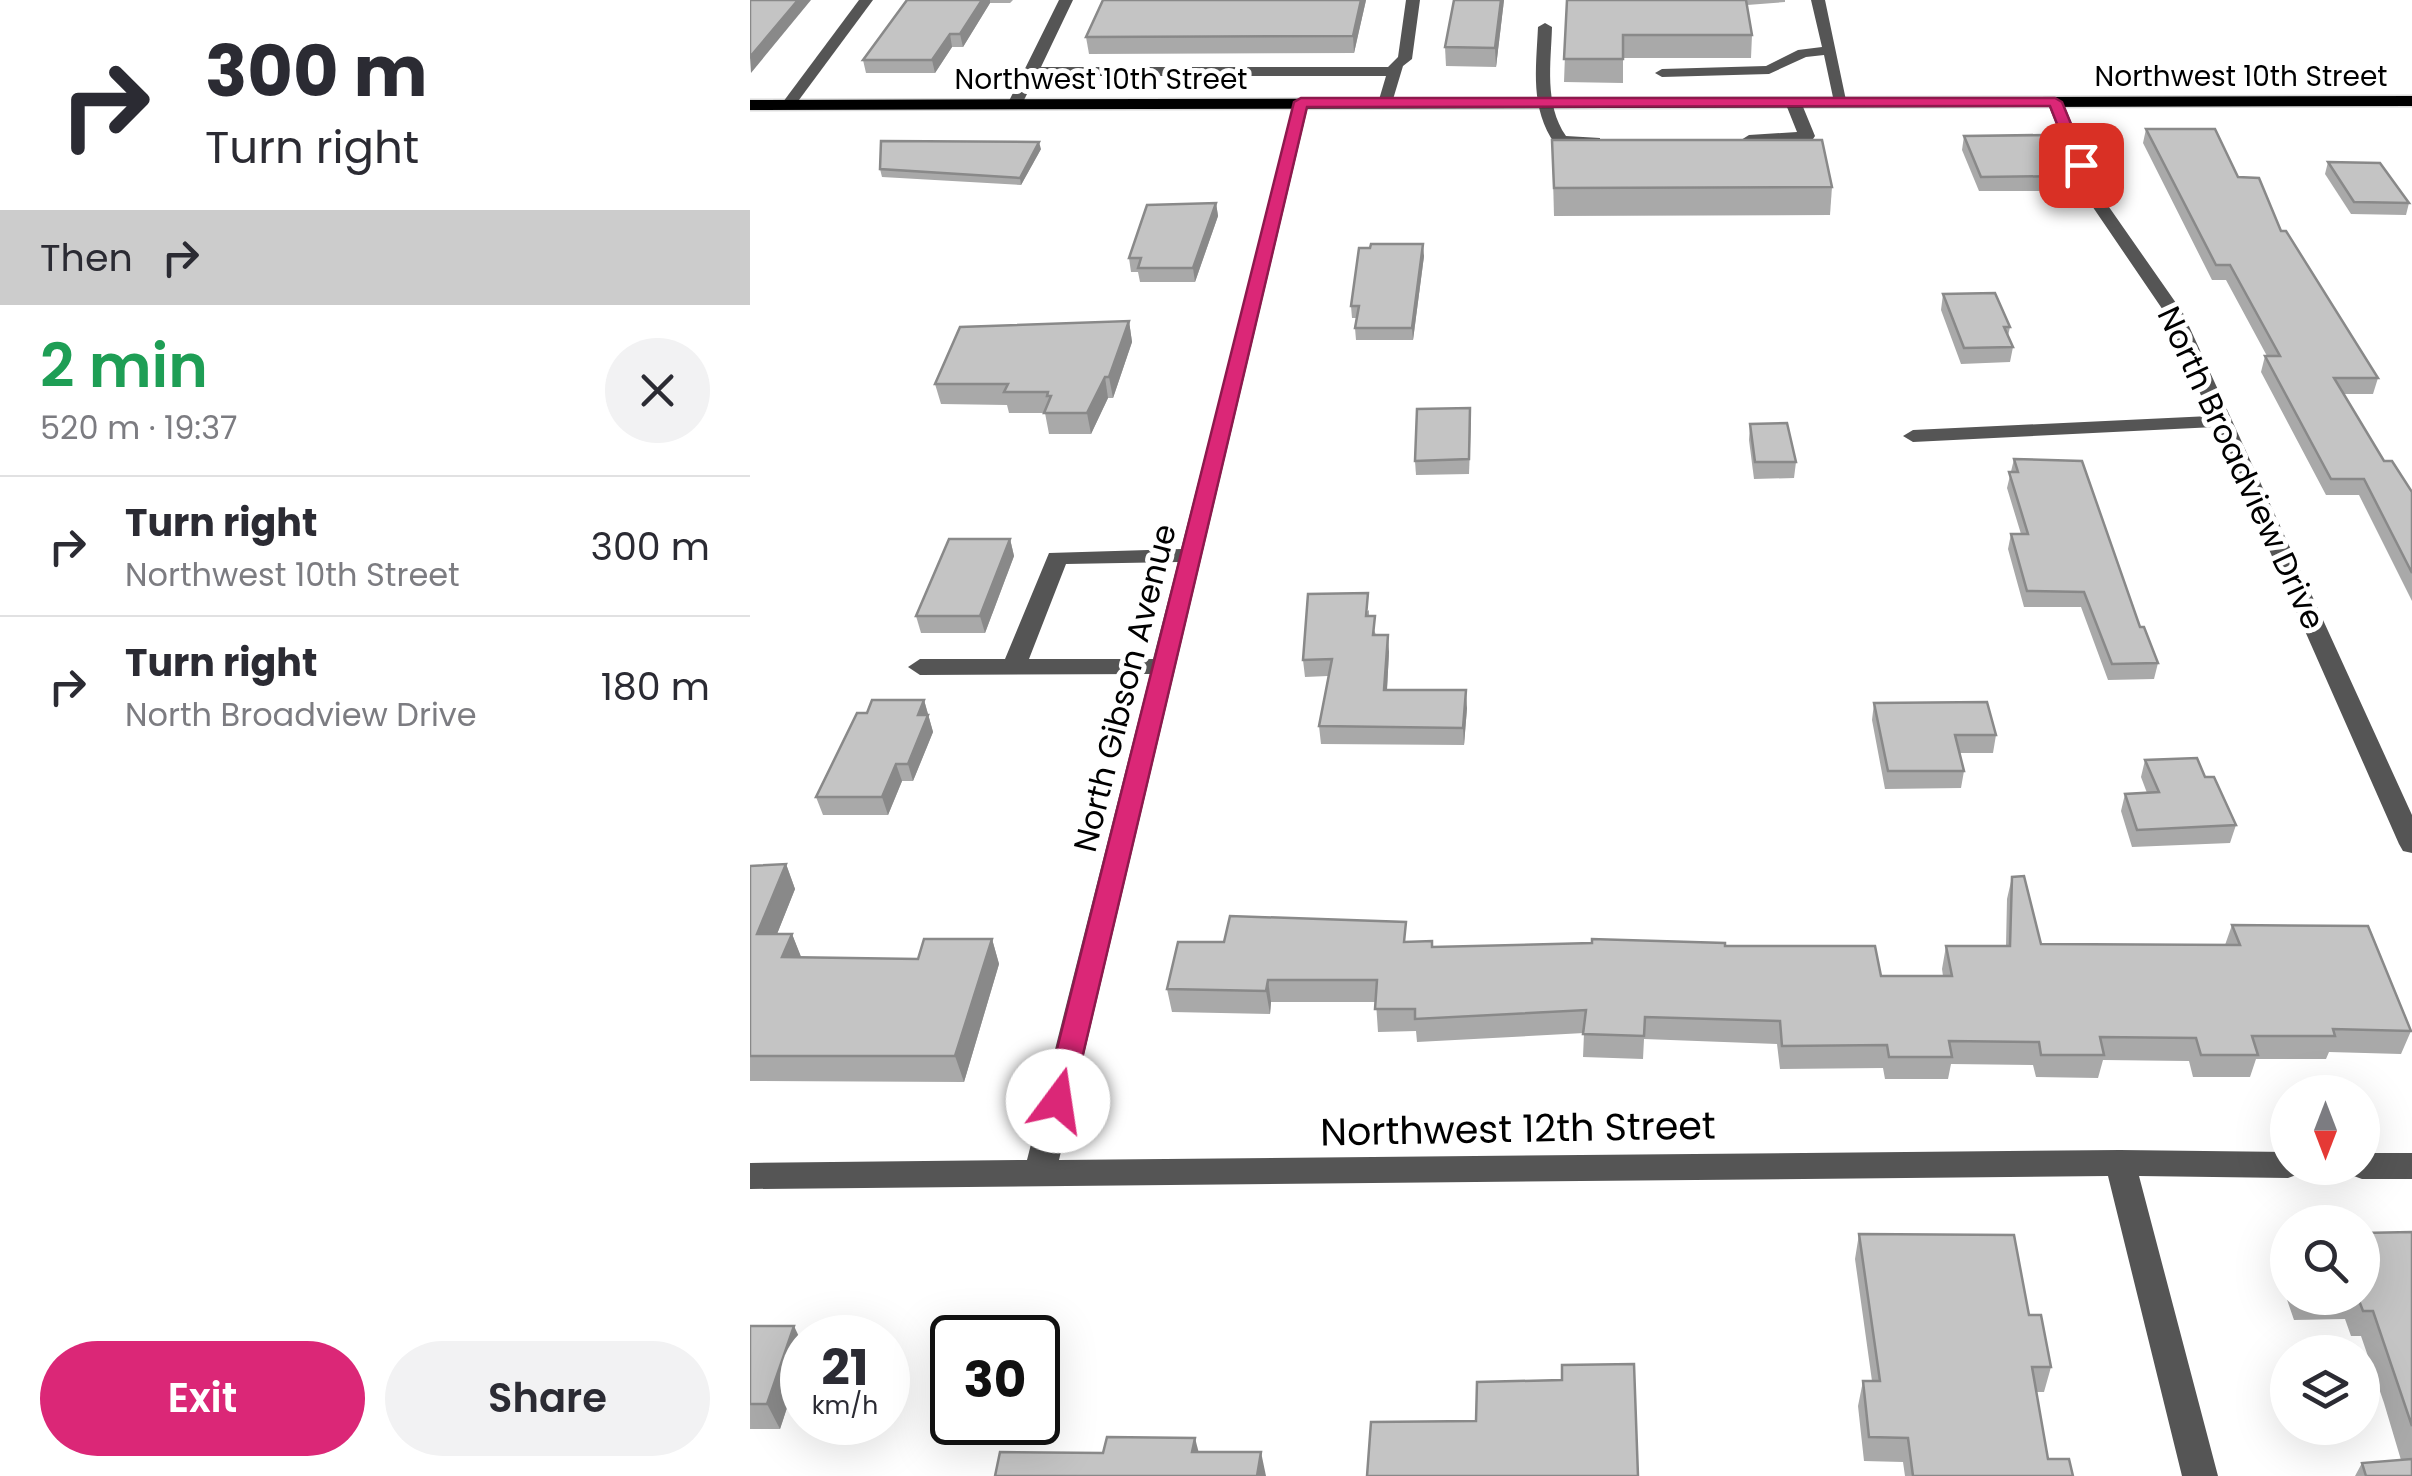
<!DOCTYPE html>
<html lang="en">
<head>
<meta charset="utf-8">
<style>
	body { margin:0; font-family:Poppins,sans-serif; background:#f2f2f3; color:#2b2b33; height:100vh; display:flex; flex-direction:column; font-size:38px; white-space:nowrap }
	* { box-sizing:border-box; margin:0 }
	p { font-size:32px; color:#7c7c81 }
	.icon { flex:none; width:55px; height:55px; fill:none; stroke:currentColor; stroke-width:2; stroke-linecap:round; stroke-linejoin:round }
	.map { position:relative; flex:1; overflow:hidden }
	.details { display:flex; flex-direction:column; background:#fff; width:750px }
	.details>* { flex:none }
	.top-card { background:#fff; color:#2b2b33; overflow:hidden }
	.needle { width:65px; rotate:180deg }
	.fabs { position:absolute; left:1520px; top:1075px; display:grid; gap:20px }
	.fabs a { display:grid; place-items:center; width:110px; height:110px; border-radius:50%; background:#fff; box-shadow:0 10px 40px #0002; font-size:50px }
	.speed { position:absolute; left:30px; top:1315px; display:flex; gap:20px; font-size:50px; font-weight:700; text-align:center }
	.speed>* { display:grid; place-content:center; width:130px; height:130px; border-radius:50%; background:#fff; box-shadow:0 10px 40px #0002; line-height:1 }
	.speed small { font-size:25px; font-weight:400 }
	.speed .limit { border:5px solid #111; border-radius:15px; background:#fff; color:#111 }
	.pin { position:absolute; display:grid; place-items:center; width:85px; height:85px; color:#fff; margin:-42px; border-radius:20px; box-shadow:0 5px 15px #0006 }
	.me { position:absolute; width:110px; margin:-55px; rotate:14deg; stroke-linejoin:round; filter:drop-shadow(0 0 8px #0008) }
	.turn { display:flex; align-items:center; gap:35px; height:210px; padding:0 40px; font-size:45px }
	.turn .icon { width:130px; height:130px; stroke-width:2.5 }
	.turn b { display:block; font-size:70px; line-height:85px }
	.then { display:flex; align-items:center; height:95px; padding:0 40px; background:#0003; gap:20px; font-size:38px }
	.round { display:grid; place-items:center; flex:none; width:105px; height:105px; border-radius:52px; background:#f2f2f3 }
	.headline { display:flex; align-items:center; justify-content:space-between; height:170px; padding:0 40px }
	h1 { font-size:60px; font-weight:600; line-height:75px; color:#1e9e55 }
	.action { display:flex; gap:20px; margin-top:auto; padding:20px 40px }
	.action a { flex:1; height:115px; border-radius:60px; background:#db2777; color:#fff; font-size:40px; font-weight:600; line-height:115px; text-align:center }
	.action a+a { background:#f2f2f3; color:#2b2b33 }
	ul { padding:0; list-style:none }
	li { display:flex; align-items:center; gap:30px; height:140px; padding:0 40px; border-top:2px solid #e1e1e2 }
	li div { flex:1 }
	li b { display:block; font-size:38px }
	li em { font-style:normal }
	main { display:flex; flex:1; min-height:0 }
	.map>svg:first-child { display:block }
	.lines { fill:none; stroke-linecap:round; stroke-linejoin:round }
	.major-casing { stroke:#dbdbdb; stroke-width:3 }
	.minor { fill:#555; fill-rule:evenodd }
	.major { fill:#000; fill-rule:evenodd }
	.wall { fill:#a9a9a9 }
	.shaded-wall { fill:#898989 }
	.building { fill:#c4c4c4; stroke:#898989; stroke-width:2.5 }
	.route { fill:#db2777; stroke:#8e194d; stroke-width:2.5 }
	.labels { text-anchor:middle; stroke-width:10; stroke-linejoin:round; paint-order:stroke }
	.far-street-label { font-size:28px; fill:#000; stroke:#fff }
	.street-label { font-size:32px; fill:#000; stroke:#fff }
	.near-street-label { font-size:38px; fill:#000; stroke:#fff }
</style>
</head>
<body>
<main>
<section class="details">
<div class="top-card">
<div class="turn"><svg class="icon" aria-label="right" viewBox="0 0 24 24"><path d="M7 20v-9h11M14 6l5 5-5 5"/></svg><div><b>300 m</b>Turn right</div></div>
<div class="then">Then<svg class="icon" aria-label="right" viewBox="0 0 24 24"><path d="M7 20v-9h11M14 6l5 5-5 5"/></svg></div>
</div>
<div class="headline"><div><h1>2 min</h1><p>520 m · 19:37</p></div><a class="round"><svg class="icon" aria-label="close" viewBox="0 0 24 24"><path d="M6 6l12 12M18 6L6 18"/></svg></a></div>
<ul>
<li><svg class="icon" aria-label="right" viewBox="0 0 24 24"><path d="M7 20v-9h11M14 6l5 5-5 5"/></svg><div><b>Turn right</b><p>Northwest 10th Street</p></div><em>300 m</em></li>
<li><svg class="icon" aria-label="right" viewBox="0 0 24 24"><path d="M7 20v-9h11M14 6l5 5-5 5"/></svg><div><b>Turn right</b><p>North Broadview Drive</p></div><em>180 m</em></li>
</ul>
<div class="action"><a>Exit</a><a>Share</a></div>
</section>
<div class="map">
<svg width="1662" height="1476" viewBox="0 0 1662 1476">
	<rect width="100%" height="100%" fill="#fff"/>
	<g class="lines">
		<defs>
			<path id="major" d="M1662,96V106L0,110V100Z"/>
		</defs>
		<use href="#major" class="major-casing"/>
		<g class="minor">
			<path d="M109,0H123L43,108H33V102Z"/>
			<path d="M309,0H323L291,67H638L648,57L656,0H670L662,59L653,66L641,106L628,103L636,76H286L270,108H260L257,105Z"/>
			<path d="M1061,0H1075L1097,105L1084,102L1074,55L1056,57L1019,74L912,77L905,73L912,69L1016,66L1048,50L1072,47Z"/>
			<path d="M795,23L802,27C801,63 794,104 816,136L850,138V144H805C780,108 786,70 788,27Z"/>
			<path d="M1043,97L1051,102L1065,136L1063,139L993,143L991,140L999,135L1047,132L1035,102Z"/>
			<path d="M546,99L559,102L309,1160L1370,1150L1538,1152V1168H1552L1549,1174L1538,1178L1389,1176L1468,1476H1432L1358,1176L0,1189V1163L277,1160L400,674L170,675L158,667L170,659H255L299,553L431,549ZM428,562L403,659H279L316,564Z"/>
			<path d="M1300,99L1313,102L1352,197L1433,313L1662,815V853L1653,851L1649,844L1465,427L1163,442L1153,436L1163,430L1460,416L1415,313L1336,197L1297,102Z"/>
			<path d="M1612,1153H1662V1179H1612L1601,1175L1597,1168H1612Z"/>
		</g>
		<use href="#major" class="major"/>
	</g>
	<g class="wall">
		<path d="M157,0H263L260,3H240L213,47H202L185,73H116L113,60Z"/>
		<path d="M353,0H616L604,53L339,54L336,37Z"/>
		<path d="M704,0H754L746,67L696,66L695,47Z"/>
		<path d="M817,0H1035V2L997,5L1002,35L1001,58H873V83L814,82Z"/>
		<path d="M1396,129L1488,177L1531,231L1628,378L1623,394H1594L1634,461L1662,492V601L1609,495H1576L1511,372L1515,356H1517L1476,280H1462L1393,143Z"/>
		<path d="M1214,136L1313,176L1311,191H1229L1212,150Z"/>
		<path d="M802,140L1082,187L1080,215L804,216Z"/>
		<path d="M291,149L271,185L132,177L130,169Z"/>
		<path d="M1578,162L1659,203L1656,215L1601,214L1575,174Z"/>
		<path d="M466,203L468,216L445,282H390L388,272H381L379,258Z"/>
		<path d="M674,256L663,340H606L605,328L606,318H602L601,306Z"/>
		<path d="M1193,294L1260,327L1258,336L1263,347L1260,362L1211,364L1191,310Z"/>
		<path d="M379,321L382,342L363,398H358L341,434H299L295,413H259L257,405L191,404L185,384Z"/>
		<path d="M721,422L719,474L666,475L665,461Z"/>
		<path d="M1000,424L1046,462L1044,478L1004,479L999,440Z"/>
		<path d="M1264,459L1390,627L1408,663L1404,679L1358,680L1331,607H1274L1258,549L1261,534H1271L1257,488Z"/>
		<path d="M260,539L264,556L235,633H171L166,616Z"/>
		<path d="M619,610V616L626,635L639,652L637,690L717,708L714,745L571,744L569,726L578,676L555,677L553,660Z"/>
		<path d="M174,700L183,732L163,781H152L138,815H73L66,797L117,713Z"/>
		<path d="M1124,703L1246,735L1243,753H1210L1214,771L1211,788L1135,789L1122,720Z"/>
		<path d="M1395,760L1455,777L1486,825L1480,843L1382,847L1371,811L1375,794L1397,793L1391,777Z"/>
		<path d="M36,864L45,889L27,934H42L51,958L168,959L242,939L249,964L214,1082L0,1081V866Z"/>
		<path d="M1262,877L1291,944L1475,945L1482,925L1661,1031L1651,1054L1579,1052L1576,1059H1506L1500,1077H1443L1439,1061L1353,1060L1348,1078L1286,1077L1283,1065L1201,1064L1198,1079H1135L1133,1068L1030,1069L1027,1044L894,1039L893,1059L833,1057L834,1033L667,1042L666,1031L628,1032L626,1002H521L520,1014L422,1012L417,989L658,942L683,947L975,946L1131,976H1193L1192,969L1196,946H1256L1257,899Z"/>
		<path d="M1662,1232V1476H1605L1612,1463L1651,1460L1634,1403L1611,1336H1601L1595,1319L1544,1320L1523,1259L1534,1234H1538V1298H1612Z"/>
		<path d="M1109,1234L1279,1315L1301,1367L1294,1392H1286L1298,1459L1323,1476H1155L1153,1462L1114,1461L1108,1406L1113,1381H1122L1105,1259Z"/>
		<path d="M0,1326L52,1343V1362L30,1429H0Z"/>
	</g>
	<g class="shaded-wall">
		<path d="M48,0H61L1,73L0,57Z"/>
		<path d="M232,0H240V3L213,47L210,34Z"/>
		<path d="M611,0H616L604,53L603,36Z"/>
		<path d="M751,0H754L746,67L745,48Z"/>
		<path d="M200,34L202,47L185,73L182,60Z"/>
		<path d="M289,142L291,149L271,185L270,178Z"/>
		<path d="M466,203L468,216L445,282L443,268Z"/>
		<path d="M673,244L674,256L663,340L662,328Z"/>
		<path d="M379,321L382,342L363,398L359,377Z"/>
		<path d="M355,377L358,398L341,434L337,413Z"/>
		<path d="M260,539L264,556L235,633L230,616Z"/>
		<path d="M638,635L639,652L636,707L634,690Z"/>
		<path d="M716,690L717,708L714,745L713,728Z"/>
		<path d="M174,700L183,732L163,781L158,764L168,715Z"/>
		<path d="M146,764L152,781L138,815L132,797Z"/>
		<path d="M36,864L45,889L17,959L7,934Z"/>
		<path d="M42,934L52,959L32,957Z"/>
		<path d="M242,939L249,964L214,1082L205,1056Z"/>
		<path d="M518,980L521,1002L520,1014L516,991Z"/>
		<path d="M44,1326L52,1343V1362L30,1429L17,1404Z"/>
		<path d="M445,1438L451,1461L442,1452Z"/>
		<path d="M511,1452L516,1476H507Z"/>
	</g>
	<g class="building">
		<path d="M0,0H48L0,57Z"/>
		<path d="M157,0H232L210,34H200L182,60H113Z"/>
		<path d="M353,0H611L603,36L336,37Z"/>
		<path d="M704,0H751L745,48L695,47Z"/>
		<path d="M817,0H996L1002,35H873V59H814Z"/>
		<path d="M1396,129H1465L1488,177L1509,178L1531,231H1536L1628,378H1584L1634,461H1642L1662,492V573L1614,479H1581L1515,356H1530L1480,265H1466Z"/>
		<path d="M1294,135L1313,176L1231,177L1214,136Z"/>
		<path d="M802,140H1072L1082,187L804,188Z"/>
		<path d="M131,141L289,142L270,178L130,169Z"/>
		<path d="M1578,162L1630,163L1659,203L1604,202Z"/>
		<path d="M466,203L443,268H388L391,258H379L397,205Z"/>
		<path d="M621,244H673L662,328H605L609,306H601L609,248H620Z"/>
		<path d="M1245,293L1260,327H1254L1263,347L1214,348L1193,294Z"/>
		<path d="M379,321L359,377H355L337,413H294L301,396H297L298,392H254L258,384H185L210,327Z"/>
		<path d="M720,408L719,459L665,461L667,409Z"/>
		<path d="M1037,423L1046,462H1005L1000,424Z"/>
		<path d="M1264,459L1332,461L1390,627H1394L1408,663L1362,664L1334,592L1277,591L1261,534H1278L1259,472H1268Z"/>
		<path d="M199,539H260L230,616H166Z"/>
		<path d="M618,593L616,616H625L623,635H638L634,690H716L713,728L569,726L582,659L553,660L558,594Z"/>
		<path d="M122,700H174L168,715H178L158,764H146L132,797H66L107,713H117Z"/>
		<path d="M1237,702L1246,735H1205L1214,771H1138L1124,703Z"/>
		<path d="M1447,758L1455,777H1464L1486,825L1387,830L1375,794L1409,792L1395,760Z"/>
		<path d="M36,864L7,934H42L32,957L168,959L174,939H242L205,1056H0V866Z"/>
		<path d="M1274,876L1291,944L1490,945L1482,925L1618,926L1661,1031L1583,1029L1585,1036H1502L1508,1055H1451L1446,1038L1350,1037L1354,1055H1291L1289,1042L1199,1041L1202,1057H1139L1137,1045L1032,1046L1030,1021L895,1017L894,1036L833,1034L836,1010L665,1019V1009H625L627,980H518L516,991L417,989L428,942H474L480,916L656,922L654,942L682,941V947L842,943V939L975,943V946H1125L1131,976H1202L1196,946H1260L1262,877Z"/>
		<path d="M1662,1232V1426L1623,1311H1613L1608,1298H1612V1233Z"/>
		<path d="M1109,1234L1264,1235L1279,1315H1291L1301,1367H1282L1298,1459H1319L1323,1476H1163L1158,1438L1119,1437L1113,1381H1130Z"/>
		<path d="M0,1326H44L17,1404H0Z"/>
		<path d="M884,1364L888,1476H617L621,1422L726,1421L727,1382L812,1380V1365Z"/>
		<path d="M357,1437L445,1438L442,1452H511L507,1476H245L250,1452L353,1453Z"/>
		<path d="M1662,1459V1476H1616L1612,1463Z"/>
	</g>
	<path class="route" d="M551,98H1305L1312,102L1338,165L1331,169L1323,165L1300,106L557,107L322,1101L318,1109L308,1112L298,1109L294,1101L544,102Z"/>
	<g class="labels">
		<g class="far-street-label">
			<text x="1491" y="86">Northwest 10th Street</text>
			<text x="351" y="89">Northwest 10th Street</text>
		</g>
		<g class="street-label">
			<text transform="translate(1491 468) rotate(65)" y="11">North Broadview Drive</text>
			<text transform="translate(375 688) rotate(-76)" y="11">North Gibson Avenue</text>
		</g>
		<g class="near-street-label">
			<text transform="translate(768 1129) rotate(-1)" y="13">Northwest 12th Street</text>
		</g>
	</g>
</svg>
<div class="fabs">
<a><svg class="needle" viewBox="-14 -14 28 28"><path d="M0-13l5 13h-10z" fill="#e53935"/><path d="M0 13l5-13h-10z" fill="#7c7c81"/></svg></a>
<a><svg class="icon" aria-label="search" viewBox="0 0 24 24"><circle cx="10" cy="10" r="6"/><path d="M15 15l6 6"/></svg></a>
<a><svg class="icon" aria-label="layers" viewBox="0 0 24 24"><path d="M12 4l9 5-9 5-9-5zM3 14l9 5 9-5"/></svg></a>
</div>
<div class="speed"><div>21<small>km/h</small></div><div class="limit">30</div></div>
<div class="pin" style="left:1331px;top:165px;background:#d93025"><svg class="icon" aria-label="arrive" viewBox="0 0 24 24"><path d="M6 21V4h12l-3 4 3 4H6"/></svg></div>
<svg class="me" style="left:308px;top:1101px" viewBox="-20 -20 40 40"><circle r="19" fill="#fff"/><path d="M0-13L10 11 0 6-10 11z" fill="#db2777"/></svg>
</div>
</main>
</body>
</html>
